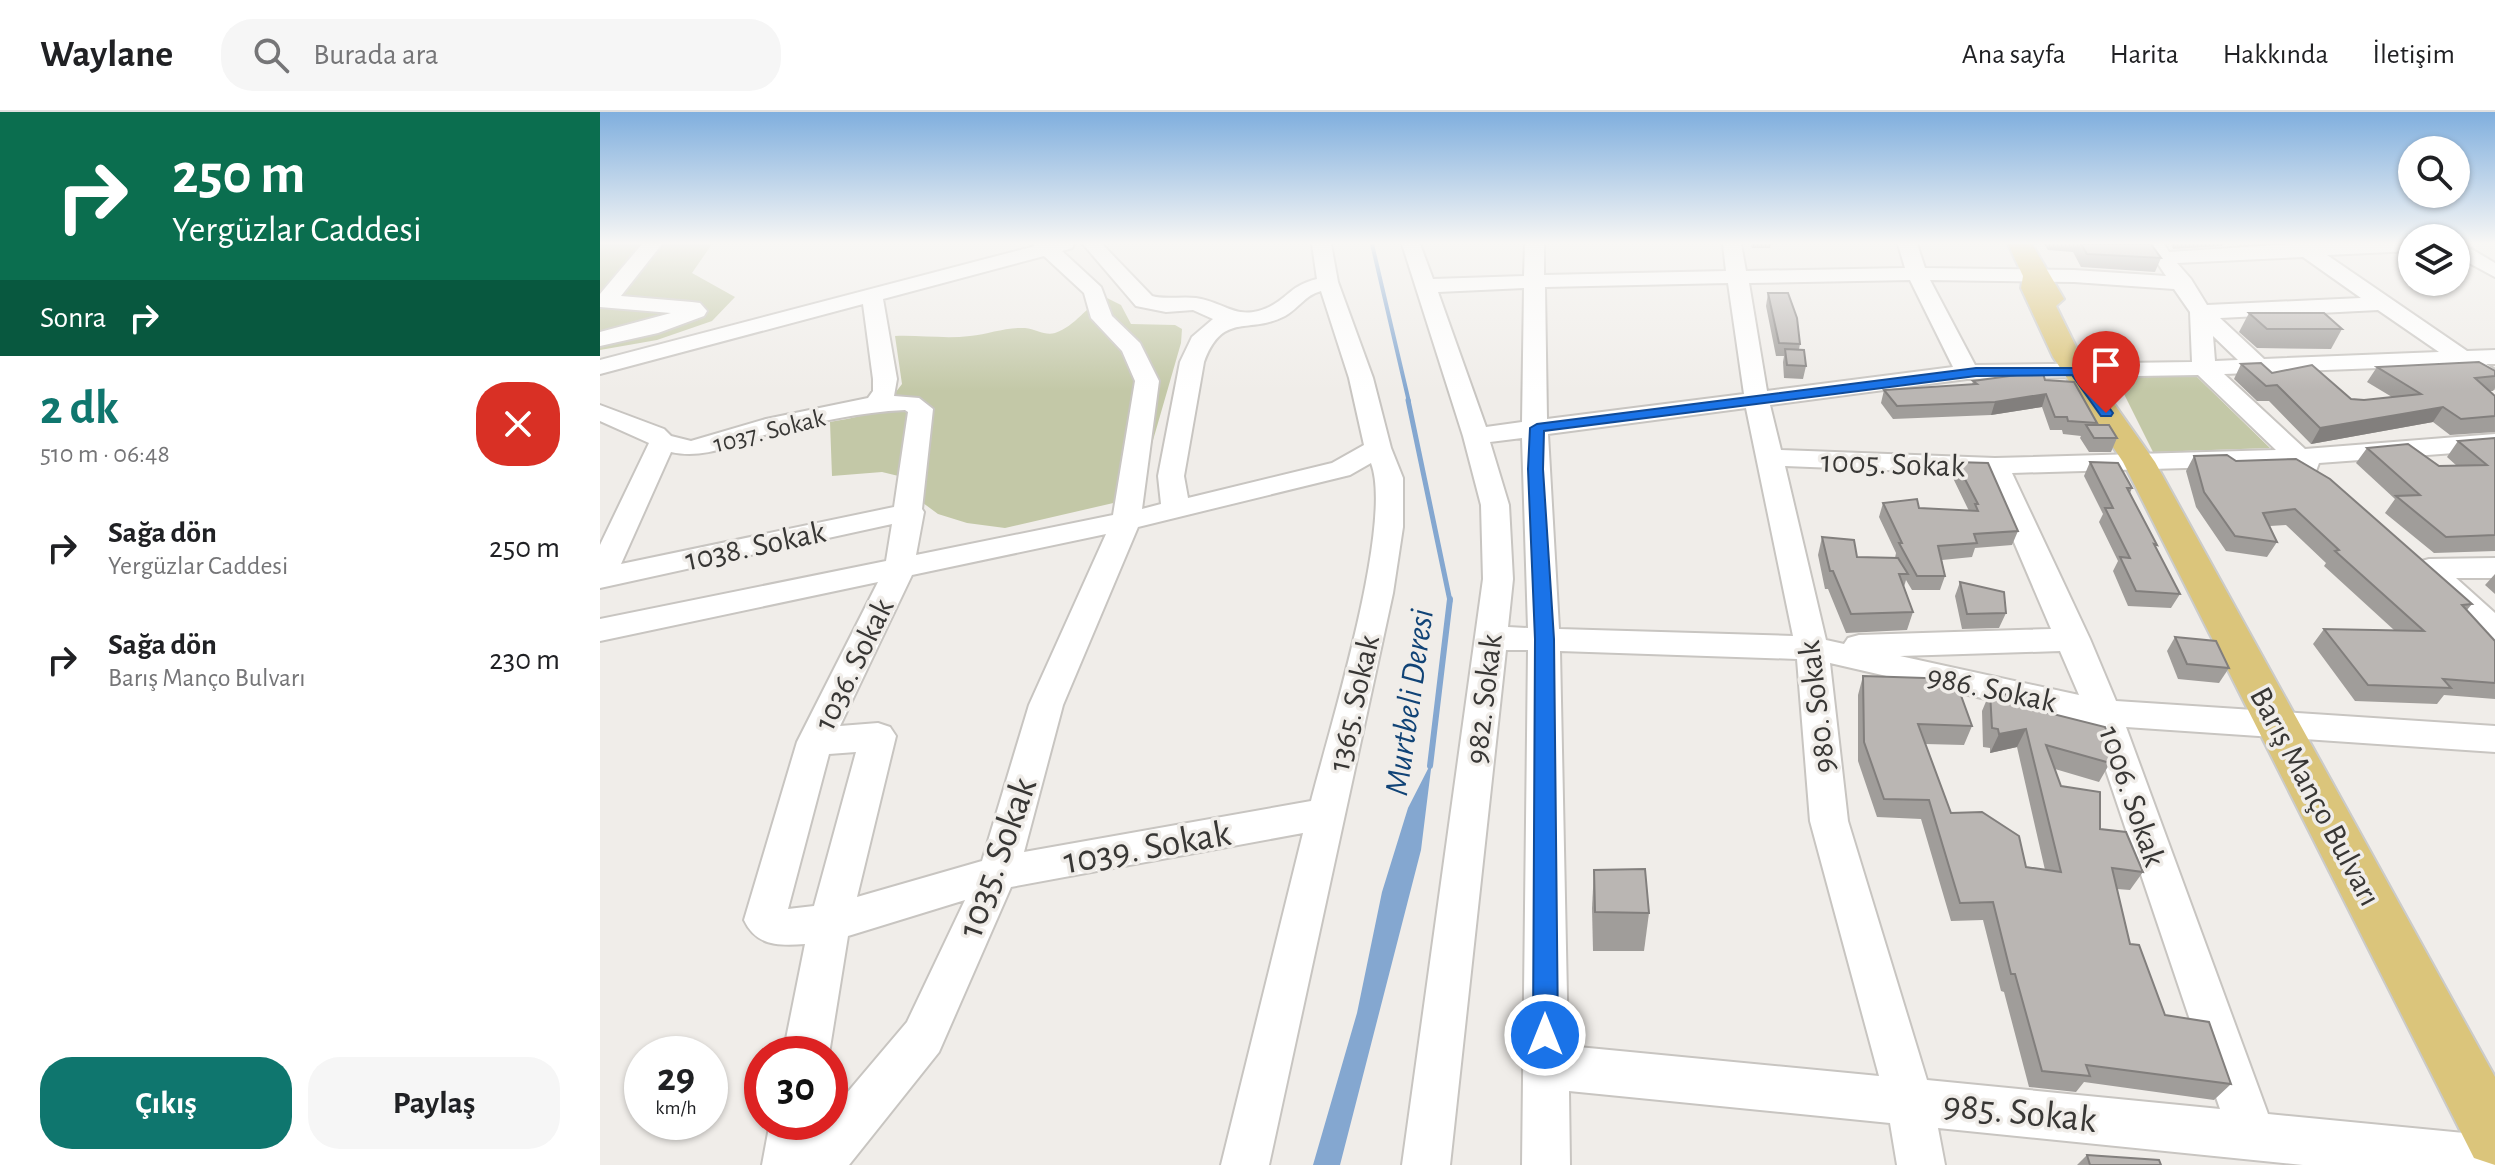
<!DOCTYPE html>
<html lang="tr">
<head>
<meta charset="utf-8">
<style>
	body { margin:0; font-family:"Alegreya Sans",sans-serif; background:#f6f6f6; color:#202124; height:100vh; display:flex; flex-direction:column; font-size:30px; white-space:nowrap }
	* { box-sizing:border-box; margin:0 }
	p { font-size:26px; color:#757577 }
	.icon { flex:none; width:44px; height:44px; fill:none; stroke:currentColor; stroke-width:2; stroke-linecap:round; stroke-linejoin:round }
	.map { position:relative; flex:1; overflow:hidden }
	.side { display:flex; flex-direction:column; background:#fff; width:600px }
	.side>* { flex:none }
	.guide { background:#0b6e4f; color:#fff; overflow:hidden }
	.tools { position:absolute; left:1798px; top:24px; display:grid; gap:16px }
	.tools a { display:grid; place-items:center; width:72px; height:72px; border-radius:50%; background:#fff; box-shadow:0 2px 6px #0004; font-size:40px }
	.speed { position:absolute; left:24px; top:924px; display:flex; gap:16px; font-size:40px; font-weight:700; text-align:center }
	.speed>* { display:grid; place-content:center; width:104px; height:104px; border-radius:50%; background:#fff; box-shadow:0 2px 6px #0004; line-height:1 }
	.speed small { font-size:20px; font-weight:400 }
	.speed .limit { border:12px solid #d22; background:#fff; color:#111 }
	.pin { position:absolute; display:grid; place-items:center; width:68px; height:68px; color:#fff; margin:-82px -34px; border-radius:50% 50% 50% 0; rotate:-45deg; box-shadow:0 0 8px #0007 }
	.pin .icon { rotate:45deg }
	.me { position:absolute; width:88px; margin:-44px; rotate:0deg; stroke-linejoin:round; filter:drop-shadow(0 0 6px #0008) }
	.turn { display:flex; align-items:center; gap:28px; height:168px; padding:0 40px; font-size:36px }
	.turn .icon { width:104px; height:104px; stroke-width:2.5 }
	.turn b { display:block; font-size:56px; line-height:68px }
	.then { display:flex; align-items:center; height:76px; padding:0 40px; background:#0003; gap:16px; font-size:30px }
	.round { display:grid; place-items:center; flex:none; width:84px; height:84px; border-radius:32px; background:#f6f6f6 }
	.overview { display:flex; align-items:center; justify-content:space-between; height:136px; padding:0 40px }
	h1 { font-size:48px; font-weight:700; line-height:60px; color:#0f766e }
	.primary-button { display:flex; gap:16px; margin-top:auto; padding:16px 40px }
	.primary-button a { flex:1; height:92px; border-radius:32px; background:#0f766e; color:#fff; font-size:32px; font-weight:700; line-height:92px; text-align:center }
	.primary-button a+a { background:#f6f6f6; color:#202124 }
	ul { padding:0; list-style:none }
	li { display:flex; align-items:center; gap:24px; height:112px; padding:0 40px }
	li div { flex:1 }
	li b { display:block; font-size:30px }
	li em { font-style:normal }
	header { display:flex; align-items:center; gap:48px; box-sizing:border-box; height:112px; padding:0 40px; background:#fff; border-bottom:2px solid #e0e0e0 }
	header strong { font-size:38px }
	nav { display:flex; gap:44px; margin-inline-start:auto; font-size:28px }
	.search { width:560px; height:72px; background:#f6f6f6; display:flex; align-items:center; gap:20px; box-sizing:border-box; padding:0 28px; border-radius:32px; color:#757577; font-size:30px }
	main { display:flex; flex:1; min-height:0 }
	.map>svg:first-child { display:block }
	.green { fill:#c3c8a7 }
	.water { fill:#84a7d0 }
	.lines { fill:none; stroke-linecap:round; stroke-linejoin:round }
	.stream-far2 { stroke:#84a7d0; stroke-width:4 }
	.stream-far1 { stroke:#84a7d0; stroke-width:5 }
	.stream { stroke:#84a7d0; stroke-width:6 }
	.minor-casing { stroke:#c8c5c1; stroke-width:4 }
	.major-casing { stroke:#cbcbca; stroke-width:4 }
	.minor { fill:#fff; fill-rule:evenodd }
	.major { fill:#dbc57b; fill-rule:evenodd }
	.wall { fill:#a09d9a }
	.shaded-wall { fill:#827f7d }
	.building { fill:#bab6b3; stroke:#827f7d; stroke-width:2 }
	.route { fill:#1a73e8; stroke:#114b97; stroke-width:2 }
	.labels { text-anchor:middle; stroke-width:7; stroke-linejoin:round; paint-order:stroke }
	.far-street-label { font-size:26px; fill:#383735; stroke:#f0ede9 }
	.street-label { font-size:32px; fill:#383735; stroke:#f0ede9 }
	.water-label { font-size:34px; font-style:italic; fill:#104376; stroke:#f0ede9 }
	.near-street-label { font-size:38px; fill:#383735; stroke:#f0ede9 }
</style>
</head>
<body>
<header>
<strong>Waylane</strong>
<div class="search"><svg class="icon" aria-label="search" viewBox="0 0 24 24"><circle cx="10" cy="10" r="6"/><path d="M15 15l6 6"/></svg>Burada ara</div>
<nav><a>Ana sayfa</a><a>Harita</a><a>Hakkında</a><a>İletişim</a></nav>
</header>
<main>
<section class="side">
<div class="guide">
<div class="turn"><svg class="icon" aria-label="right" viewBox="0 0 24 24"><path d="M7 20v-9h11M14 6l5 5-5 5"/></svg><div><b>250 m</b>Yergüzlar Caddesi</div></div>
<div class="then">Sonra<svg class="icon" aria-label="right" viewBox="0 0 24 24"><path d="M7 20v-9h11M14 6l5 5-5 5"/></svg></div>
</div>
<div class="overview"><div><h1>2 dk</h1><p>510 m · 06:48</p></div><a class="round" style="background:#d93025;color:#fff"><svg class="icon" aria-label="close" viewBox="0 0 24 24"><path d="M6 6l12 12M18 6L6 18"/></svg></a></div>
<ul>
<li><svg class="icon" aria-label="right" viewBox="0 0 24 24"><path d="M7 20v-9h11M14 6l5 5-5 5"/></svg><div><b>Sağa dön</b><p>Yergüzlar Caddesi</p></div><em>250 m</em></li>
<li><svg class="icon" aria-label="right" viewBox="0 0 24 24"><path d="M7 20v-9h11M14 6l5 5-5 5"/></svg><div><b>Sağa dön</b><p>Barış Manço Bulvarı</p></div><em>230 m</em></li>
</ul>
<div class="primary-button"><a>Çıkış</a><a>Paylaş</a></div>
</section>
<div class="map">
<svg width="1895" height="1053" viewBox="0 0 1895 1053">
	<rect width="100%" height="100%" fill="#f0ede9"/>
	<g class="green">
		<path d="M0,132H112L92,161L135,185L112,209L57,228L0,238Z"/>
		<path d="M505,185L521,193L531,212L575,213L582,217L581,231L543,363L522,389L405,416L367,411L338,402L319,388L315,368L282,360L232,364L230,310C267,303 279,304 302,272L295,224C320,223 345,227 370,224C389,222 406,215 425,216C436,217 445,224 455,221C476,214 486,194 505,185Z"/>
		<path d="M1594,262L1670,336L1553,340L1524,282C1532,254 1570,263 1594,262Z"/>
	</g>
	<path class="water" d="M832,649L821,738L740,1053H713L757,901L782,780L808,696Z"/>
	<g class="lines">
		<path class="stream-far2" d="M772,132L809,290"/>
		<path class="stream-far1" d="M808,288L850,489"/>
		<path class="stream" d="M830,654L850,487"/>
		<defs>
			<g id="minor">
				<path d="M42,132H62L21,184L92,190L100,191L107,199L104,204L58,221L0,234V220L71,201L0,195V182Z"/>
				<path d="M434,132H474L472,136L462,139L501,175L512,204L540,231L559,269L542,397L561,392L558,364L580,250L592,225L613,207L593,198L566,200L536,194L483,132H502L552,184C566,188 581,184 596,186C625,190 637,210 669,195C689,185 690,174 717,167L712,132H731L738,170L773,266L791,336L803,366V415L793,481L669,1053H621L703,721L411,775L339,940L249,1053H162L170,1010H218L217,1017L222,1010H230V1001L307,910L365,788L248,824L229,942H183L205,832C179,834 156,834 144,808L197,630L278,470L0,529V507L286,449L292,412L0,476V433L49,331L0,309V293L64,317L71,324L91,329L166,307L268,286L273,279V267L263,192L0,262V248L435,134ZM444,144L484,181L491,206L522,239L535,269L513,403L316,443L324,400L322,397L333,297L319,286L294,284L297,267L283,187ZM721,179L749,266L764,333L732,351L588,386L584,364L604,250C623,199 648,223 685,204C698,197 705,183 721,179ZM305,298L308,300L294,395L21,452L71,340C107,348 137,330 172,321C215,310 261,300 305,298ZM771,351C794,411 729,618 711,689L424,740L463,593L538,415L750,363ZM506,422L429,593L382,749L257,785L296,624L290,615L278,611L240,614L312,463ZM256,640L214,794L188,797L229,642Z"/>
				<path d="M802,132H820L833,167L924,164L925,132H944V163L1126,159L1123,132H1141L1146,159L1305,156L1298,132H1317L1325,156L1474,158L1566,164L1545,132H1564L1569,140L1693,132H1812V139L1727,143L1867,239L1895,238V252H1886L1895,258V276L1887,274L1857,253L1624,262L1705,337L1895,322V338L1719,351L1716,359L1707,361L1692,353L1412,361L1490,527L1516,589L1895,614V640L1526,615L1668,1002L1895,1024V1053H1703L1338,1016L1345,1053H1297L1290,1011L969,979L970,1053H922L928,538H906L850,1053H802L883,467L881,393L863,324ZM1703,145L1761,186L1607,193L1591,167L1577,151ZM1310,168L1353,255L1167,279L1149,171ZM1330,168L1474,170L1574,177L1590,200L1592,250L1375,253ZM1128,171L1144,282L947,307L945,175ZM924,176L922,310L886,315L838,180ZM1778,198L1839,240L1664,247L1620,206ZM1613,224L1638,248L1615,249ZM1598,263L1676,338L1395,346L1181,338L1170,293L1367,267ZM1146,296L1193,524L959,517L948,322ZM922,326L928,516L908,515L913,467L909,393L890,330ZM1185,354L1385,362L1451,517L1259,523L1248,526L1244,532L1226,528ZM960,539L1197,547L1210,709L1279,964L968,934ZM1460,539L1479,583L1300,544ZM1230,551L1490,611L1620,997L1327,968L1248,709Z"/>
				<path d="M1856,132H1863L1895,151V165L1856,144Z"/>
				<path d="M1895,446V466H1856L1895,501V530L1884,527L1814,457L1818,450L1829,447Z"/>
			</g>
			<path id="major" d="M1408,132H1432L1464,187L1456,194L1481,245L1555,350L1895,965V1053L1874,1046L1523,350L1453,245L1421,176L1423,164Z"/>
		</defs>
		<use href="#minor" class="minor-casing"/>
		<use href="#major" class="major-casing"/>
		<use href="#minor" class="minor"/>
		<use href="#major" class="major"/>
	</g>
	<g class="wall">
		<path d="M1151,132H1171L1170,136H1152Z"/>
		<path d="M1444,132H1551L1561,146L1555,160L1481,155L1473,140L1448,138Z"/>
		<path d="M1571,132H1623L1622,134L1573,137Z"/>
		<path d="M1168,181L1200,232L1199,237L1206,254L1203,267L1184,266L1183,250L1184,244H1176L1166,194Z"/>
		<path d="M1649,201L1742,217L1731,237L1657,236L1639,220Z"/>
		<path d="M1641,252L1751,287L1764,288L1792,285L1767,270L1777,255L1895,259V276L1893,279H1889L1895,284V320L1850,323L1833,310L1711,332L1669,289H1657L1634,267Z"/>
		<path d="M1424,257L1445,268L1497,311L1496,313L1517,326L1511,340H1489L1480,326L1481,324L1463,322L1462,318H1450L1442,295L1391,303L1293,307L1281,291L1284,278L1372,273L1373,269L1422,262Z"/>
		<path d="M1895,326V439L1834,441L1785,401L1795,387L1756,351L1767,336L1839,354H1857L1847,345L1858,329Z"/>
		<path d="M1627,343L1872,492L1867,498L1895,529V587L1844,583L1837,592L1755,589L1713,532L1724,517L1794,518L1724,454L1726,451L1686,413L1670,414L1677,430L1667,445L1626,439L1596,395L1586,359L1594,344Z"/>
		<path d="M1356,350L1418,419L1412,433L1375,436L1372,445L1342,448L1345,464L1340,478H1312L1306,468L1304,475L1313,500L1307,518L1246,521L1228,477H1225L1218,443L1222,425L1257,445L1295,446L1296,441L1279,405L1283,391L1319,396L1369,399L1352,364Z"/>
		<path d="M1490,350L1532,376L1530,381L1557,433L1555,435L1580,482L1571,496L1528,494L1513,459L1518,449L1499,410L1503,402L1484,364Z"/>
		<path d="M1895,462V482L1885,473Z"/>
		<path d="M1360,470L1406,501L1399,516L1362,517L1355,484Z"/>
		<path d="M1575,525L1629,556L1619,571L1578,567L1567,539Z"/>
		<path d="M1263,564L1372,614L1364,633L1325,632L1351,701L1426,755L1445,758L1417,635L1390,641V636L1383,635L1382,599L1390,580L1437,598L1510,651L1499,670L1455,657L1461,674L1500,717L1543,760L1530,778L1517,777L1530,832L1565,903L1631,972L1614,988L1484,970L1476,980L1429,975L1404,880L1401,879L1383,808L1351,809L1321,707L1277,705L1258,649V583Z"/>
		<path d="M994,758L1049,801L1044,839H993L992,796Z"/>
		<path d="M1487,1043L1561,1053H1477Z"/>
	</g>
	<g class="shaded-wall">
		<path d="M1446,282L1442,295L1391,303L1395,290Z"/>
		<path d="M1843,295L1833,310L1711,332L1720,316Z"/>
		<path d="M1426,617L1417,635L1390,641L1399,622Z"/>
	</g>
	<g class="building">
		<path d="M1481,132H1551L1561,146L1487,142Z"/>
		<path d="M1168,181H1188L1197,206L1200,232L1179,231Z"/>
		<path d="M1649,201H1724L1742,217H1667Z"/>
		<path d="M1185,237L1204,238L1206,254L1187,253Z"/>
		<path d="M1879,250L1895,259V264L1875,266L1895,284V304L1861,307L1843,295L1720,316L1677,273L1666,274L1641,252L1661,251L1672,261L1712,253L1751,287L1764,288L1821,282L1777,255Z"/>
		<path d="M1424,257L1442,258L1445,268L1474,270L1497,311L1468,309L1467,305H1455L1446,282L1395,290L1297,294L1284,278L1377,272L1373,269L1425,262Z"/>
		<path d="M1486,313H1509L1517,326H1494Z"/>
		<path d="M1895,326V423L1846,425L1796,384L1820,383L1767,336L1808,332L1839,354L1887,353L1858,329Z"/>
		<path d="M1627,343L1636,349L1696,347L1730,367L1872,492L1862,493L1895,529V571L1843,567L1851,576L1768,573L1724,517L1824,519L1735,439L1739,438L1695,397L1663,401L1677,430L1635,424L1604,380L1594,344Z"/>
		<path d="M1356,350L1388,351L1418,419L1374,422L1377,431L1338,434L1345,464H1317L1299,431H1302L1283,391L1317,387L1319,396L1378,399L1375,392H1378Z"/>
		<path d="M1490,350L1518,351L1532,376H1527L1557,433L1554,432L1580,482L1536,479L1520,445L1530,446L1505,396H1513Z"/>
		<path d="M1222,425L1254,428L1257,445L1298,446L1308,462H1299L1313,500L1251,502L1233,459H1230Z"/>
		<path d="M1360,470L1404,480L1406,501L1367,502Z"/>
		<path d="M1575,525L1616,529L1629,556L1587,552Z"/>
		<path d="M1263,564L1355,567L1372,614L1318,612L1351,701L1382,700L1419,724L1426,755L1461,760L1426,617L1399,622L1398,617L1392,616L1390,580L1435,587L1437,598L1505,615L1510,629V651L1446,633L1461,674L1500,680V717L1526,720L1543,760L1512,756L1530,832L1539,833L1565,903L1609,910L1631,972L1486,953L1490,964L1442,959L1415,862H1411L1393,790L1360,791L1329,688L1284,687L1264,630Z"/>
		<path d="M1045,757L1049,801L995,800L994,758Z"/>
		<path d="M1487,1043L1559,1048L1561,1053H1490Z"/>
	</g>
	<linearGradient id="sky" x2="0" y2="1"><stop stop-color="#80afde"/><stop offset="0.47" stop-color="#f8f7f5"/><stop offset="1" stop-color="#f8f7f5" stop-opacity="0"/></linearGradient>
	<rect width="1895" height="279" fill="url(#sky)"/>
	<path class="route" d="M1376,256H1481L1513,301L1511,304H1501L1472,263L1376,264L944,319L943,357L954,527L958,923L954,932L945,935L936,932L933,923L935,527L928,357L930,316L937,312Z"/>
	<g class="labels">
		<g class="far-street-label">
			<text transform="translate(169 318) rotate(-14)" y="9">1037. Sokak</text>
		</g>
		<g class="street-label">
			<text transform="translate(1293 351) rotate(2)" y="11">1005. Sokak</text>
			<text transform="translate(155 433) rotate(-12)" y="11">1038. Sokak</text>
			<text transform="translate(253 552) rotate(-64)" y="11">1036. Sokak</text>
			<text transform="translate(1392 576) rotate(12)" y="11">986. Sokak</text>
			<text transform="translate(883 587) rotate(-83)" y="11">982. Sokak</text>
			<text transform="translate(753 591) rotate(-77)" y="11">1365. Sokak</text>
			<text transform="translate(1216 595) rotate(-97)" y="11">980. Sokak</text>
			<text transform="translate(1533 684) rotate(71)" y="11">1006. Sokak</text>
			<text transform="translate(1716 684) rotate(62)" y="11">Barış Manço Bulvarı</text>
		</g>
		<g class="water-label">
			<text transform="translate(808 590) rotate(-82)" y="12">Murtbeli Deresi</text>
		</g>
		<g class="near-street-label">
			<text transform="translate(547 734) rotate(-10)" y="13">1039. Sokak</text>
			<text transform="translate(396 745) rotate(-70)" y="13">1035. Sokak</text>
			<text transform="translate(1420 999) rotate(6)" y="13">985. Sokak</text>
		</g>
	</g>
</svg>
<div class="tools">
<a><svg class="icon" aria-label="search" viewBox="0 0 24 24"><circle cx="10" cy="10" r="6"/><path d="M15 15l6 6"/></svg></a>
<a><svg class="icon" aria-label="layers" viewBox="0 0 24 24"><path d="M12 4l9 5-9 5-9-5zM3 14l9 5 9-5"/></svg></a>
</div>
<div class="speed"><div>29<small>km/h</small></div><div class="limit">30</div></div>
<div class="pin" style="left:1506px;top:301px;background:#d93025"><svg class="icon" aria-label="arrive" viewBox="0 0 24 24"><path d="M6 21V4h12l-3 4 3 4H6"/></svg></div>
<svg class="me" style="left:945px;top:923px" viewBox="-20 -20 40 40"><circle r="17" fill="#1a73e8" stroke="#fff" stroke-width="3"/><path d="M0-11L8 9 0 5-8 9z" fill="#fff"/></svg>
</div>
</main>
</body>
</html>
